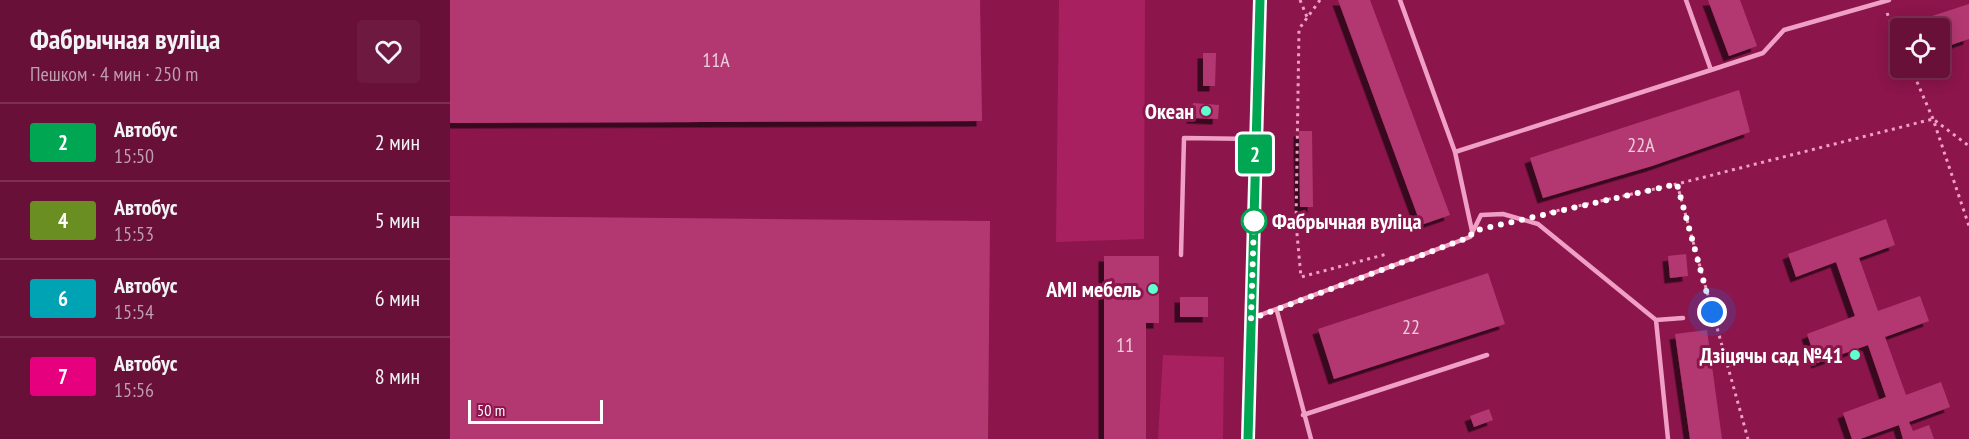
<!DOCTYPE html>
<html lang="ru">
<meta charset="utf-8">
<style>
:root{--surface:#691038;--page:#6e1940;--text:#f1f3f6;--muted:#bd9dae;--line:#7c3053}
body{margin:0;font-family:"PT Sans Narrow",sans-serif;background:var(--page);color:var(--text);height:100vh;display:flex;flex-direction:column;font-size:22px;white-space:nowrap}
*{box-sizing:border-box;margin:0}
p{font-size:20px;color:var(--muted)}
.icon{flex:none;width:33px;height:33px;fill:none;stroke:currentColor;stroke-width:2;stroke-linecap:round;stroke-linejoin:round}
.map{position:relative;flex:1;overflow:hidden}
.details{display:flex;flex-direction:column;background:var(--surface);width:450px}
.details>*{flex:none}
.badge{padding:0 12px;border-radius:4px;font-size:21px;line-height:39px}
.buttons{position:absolute;left:1440px;top:18px;display:grid;gap:12px}
.buttons a{display:grid;place-items:center;width:60px;height:60px;border-radius:6px;background:var(--surface);box-shadow:0 3px 15px #0003,0 0 0 2px var(--line);font-size:30px}
.scale{position:absolute;left:18px;bottom:15px;width:135px;box-sizing:border-box;padding-left:6px;border:3px solid #fff;border-top:0;font-size:16px;line-height:21px;white-space:nowrap;color:#fff;-webkit-text-stroke:4px #8c154b;paint-order:stroke}
.you{position:absolute;width:30px;height:30px;margin:-15px;border:4px solid #fff;border-radius:50%;background:#1a73e8;box-shadow:0 0 0 9px #1a73e833}
.map>.badge{position:absolute;translate:-50% -50%;box-shadow:0 0 0 3px #fff}
.round{display:grid;place-items:center;flex:none;width:63px;height:63px;border-radius:6px;background:var(--page)}
.head{display:flex;align-items:center;justify-content:space-between;height:102px;padding:0 30px}
h1{font-size:28px;font-weight:700;line-height:45px}
ul{padding:0;list-style:none}
li{display:flex;align-items:center;gap:18px;height:78px;padding:0 30px;border-top:2px solid var(--line)}
li div{flex:1}
li b{display:block;font-size:22px}
li em{font-style:normal}
li .badge{min-width:66px;font-weight:700;text-align:center}
main{display:flex;flex:1;min-height:0}
.map>svg:first-child{display:block}
.green{fill:#a82060}
.building{fill:#b33972;filter:url(#shadow)}
.lines{fill:none;stroke-linecap:round;stroke-linejoin:round}
.path{stroke:#f09fc5;stroke-width:3;stroke-dasharray:3 4.5;stroke-linecap:butt}
.lane{stroke:#f09fc5;stroke-width:4.5}
.secondary{stroke:#fbcde1;stroke-width:12}
.line-casing{stroke:#fff;stroke-width:14}
.line{stroke:#00a651;stroke-width:9}
.walk{stroke:#fff;stroke-width:6;stroke-dasharray:0 10.8}
.poi-dot{fill:#5dffcd;stroke:#8c154b;stroke-width:2}
.stop-dot{fill:#fff;stroke:#00a651;stroke-width:3}
.labels{text-anchor:middle;dominant-baseline:central;stroke-width:6;stroke-linejoin:round;paint-order:stroke}
.number-label{font-size:20px;fill:#eccedc}
.poi-label{font-size:22px;font-weight:bold;fill:#fff;stroke:#8c154b;text-anchor:end}
.stop-label{font-size:22px;font-weight:bold;fill:#fff;stroke:#8c154b;text-anchor:start}
</style>
<main>
<section class="details">
<div class="head"><div><h1>Фабрычная вуліца</h1><p>Пешком · 4 мин · 250 m</p></div><a class="round"><svg class="icon" aria-label="heart" viewBox="0 0 24 24"><path d="M12 20l-8-8c-3-5 5-10 8-4 3-6 11-1 8 4z"/></svg></a></div>
<ul>
<li><span class="badge" style="background:#00a651;color:#fff">2</span><div><b>Автобус</b><p>15:50</p></div><em>2 мин</em></li>
<li><span class="badge" style="background:#6b8e23;color:#fff">4</span><div><b>Автобус</b><p>15:53</p></div><em>5 мин</em></li>
<li><span class="badge" style="background:#00a3b4;color:#fff">6</span><div><b>Автобус</b><p>15:54</p></div><em>6 мин</em></li>
<li><span class="badge" style="background:#e6007e;color:#fff">7</span><div><b>Автобус</b><p>15:56</p></div><em>8 мин</em></li>
</ul>
</section>
<div class="map">
<svg width="1519" height="439" viewBox="0 0 1519 439">
<defs>
<filter id="shadow"><feDropShadow dx="-5.5" dy="5.5" stdDeviation="0" flood-color="#0009"/></filter>
</defs>
<rect width="100%" height="100%" fill="#8c154b"/>
<!-- green -->
<path class="green" d="M 609,0 L 695,0 L 694,239 L 606,242 Z
M 713,355 L 774,357 L 773,439 L 708,439 Z"/>
<!-- building -->
<path class="building" d="M 0,0 L 530,0 L 532,121 L 0,123 Z
M 888,0 L 920,0 L 1000,215 L 971,225 Z
M 1258,0 L 1290,0 L 1307,46 L 1279,56 Z
M 1519,4 L 1519,39 L 1492,48 L 1490,28 L 1486,28 L 1482,16 Z
M 753,53 L 766,53 L 765,86 L 753,86 Z
M 1289,90 L 1300,132 L 1202,166 L 1093,198 L 1080,158 Z
M 743,103 L 769,105 L 768,119 L 742,118 Z
M 849,131 L 862,131 L 863,207 L 850,207 Z
M 0,216 L 540,221 L 538,439 L 0,439 Z
M 1436,219 L 1445,245 L 1409,258 L 1428,311 L 1470,296 L 1479,321 L 1435,337 L 1456,395 L 1491,382 L 1500,407 L 1459,422 L 1463,431 L 1479,425 L 1484,439 L 1453,439 L 1449,425 L 1410,439 L 1402,439 L 1393,413 L 1436,397 L 1418,345 L 1367,363 L 1357,334 L 1405,316 L 1386,262 L 1346,277 L 1338,254 Z
M 1236,254 L 1238,276 L 1220,278 L 1218,256 Z
M 654,256 L 709,256 L 709,323 L 696,323 L 696,439 L 654,439 Z
M 1038,273 L 1055,324 L 884,379 L 868,329 Z
M 730,297 L 758,297 L 758,317 L 730,317 Z
M 1257,330 L 1272,439 L 1240,439 L 1225,334 Z
M 1039,409 L 1043,420 L 1024,427 L 1020,416 Z"/>
<g class="lines">
<!-- path -->
<path class="path" d="M 850,0 L 857,17
M 870,0 L 849,29 L 846,223 L 851,277 L 937,254
M 1437,13 L 1450,44
M 1461,68 L 1483,119 L 1519,226
M 1227,184 L 1298,439
M 1092,214 L 1227,184 L 1483,119 L 1519,146"/>
<!-- lane -->
<path class="lane" d="M 950,0 L 1005,152 L 1022,231
M 1261,70 L 1313,53 L 1334,30 L 1439,0
M 1005,152 L 1261,70 L 1236,0
M 731,255 L 734,138 L 806,139
M 827,311 L 861,439
M 802,318 L 1020,237 L 1031,215 L 1053,214 L 1088,224 L 1206,320 L 1233,318
M 1206,320 L 1218,439
M 853,415 L 1037,355"/>
<!-- secondary -->
<path class="secondary" d="M 798,439 L 810,0"/>
</g>
<g class="lines">
<!-- line casing -->
<g class="line-casing">
<path id="line" d="M 798,439 L 810,0"/>
</g>
<!-- line -->
<use href="#line" class="line"/>
<!-- walk -->
<path class="walk" d="M 804,221 L 801,319 L 1020,237 L 1023,231 L 1227,184 L 1262,312"/>
</g>
<!-- markers -->
<g class="poi-dot">
<circle cx="756" cy="111" r="6"/>
<circle cx="703" cy="289" r="6"/>
<circle cx="1405" cy="355" r="6"/>
</g>
<circle class="stop-dot" cx="804" cy="221" r="12"/>
<g class="labels">
<!-- number labels -->
<g class="number-label">
<text x="266" y="60">11А</text>
<text x="1191" y="145">22А</text>
<text x="961" y="327">22</text>
<text x="675" y="345">11</text>
</g>
<!-- poi labels -->
<g class="poi-label">
<text x="744" y="111">Океан</text>
<text x="691" y="289">AMI мебель</text>
<text x="1393" y="355">Дзіцячы сад №41</text>
</g>
<!-- stop labels -->
<g class="stop-label">
<text x="822" y="221">Фабрычная вуліца</text>
</g>
</g>
</svg>
<div class="buttons">
<a><svg class="icon" aria-label="locate" viewBox="0 0 24 24"><circle cx="12" cy="12" r="6"/><path d="M12 2v4M12 18v4M2 12h4M18 12h4"/></svg></a>
</div>
<div class="scale">50 m</div>
<div class="you" style="left:1262px;top:312px"></div>
<b class="badge" style="left:805px;top:154px;background:#00a651;color:#fff">2</b>
</div>
</main>
